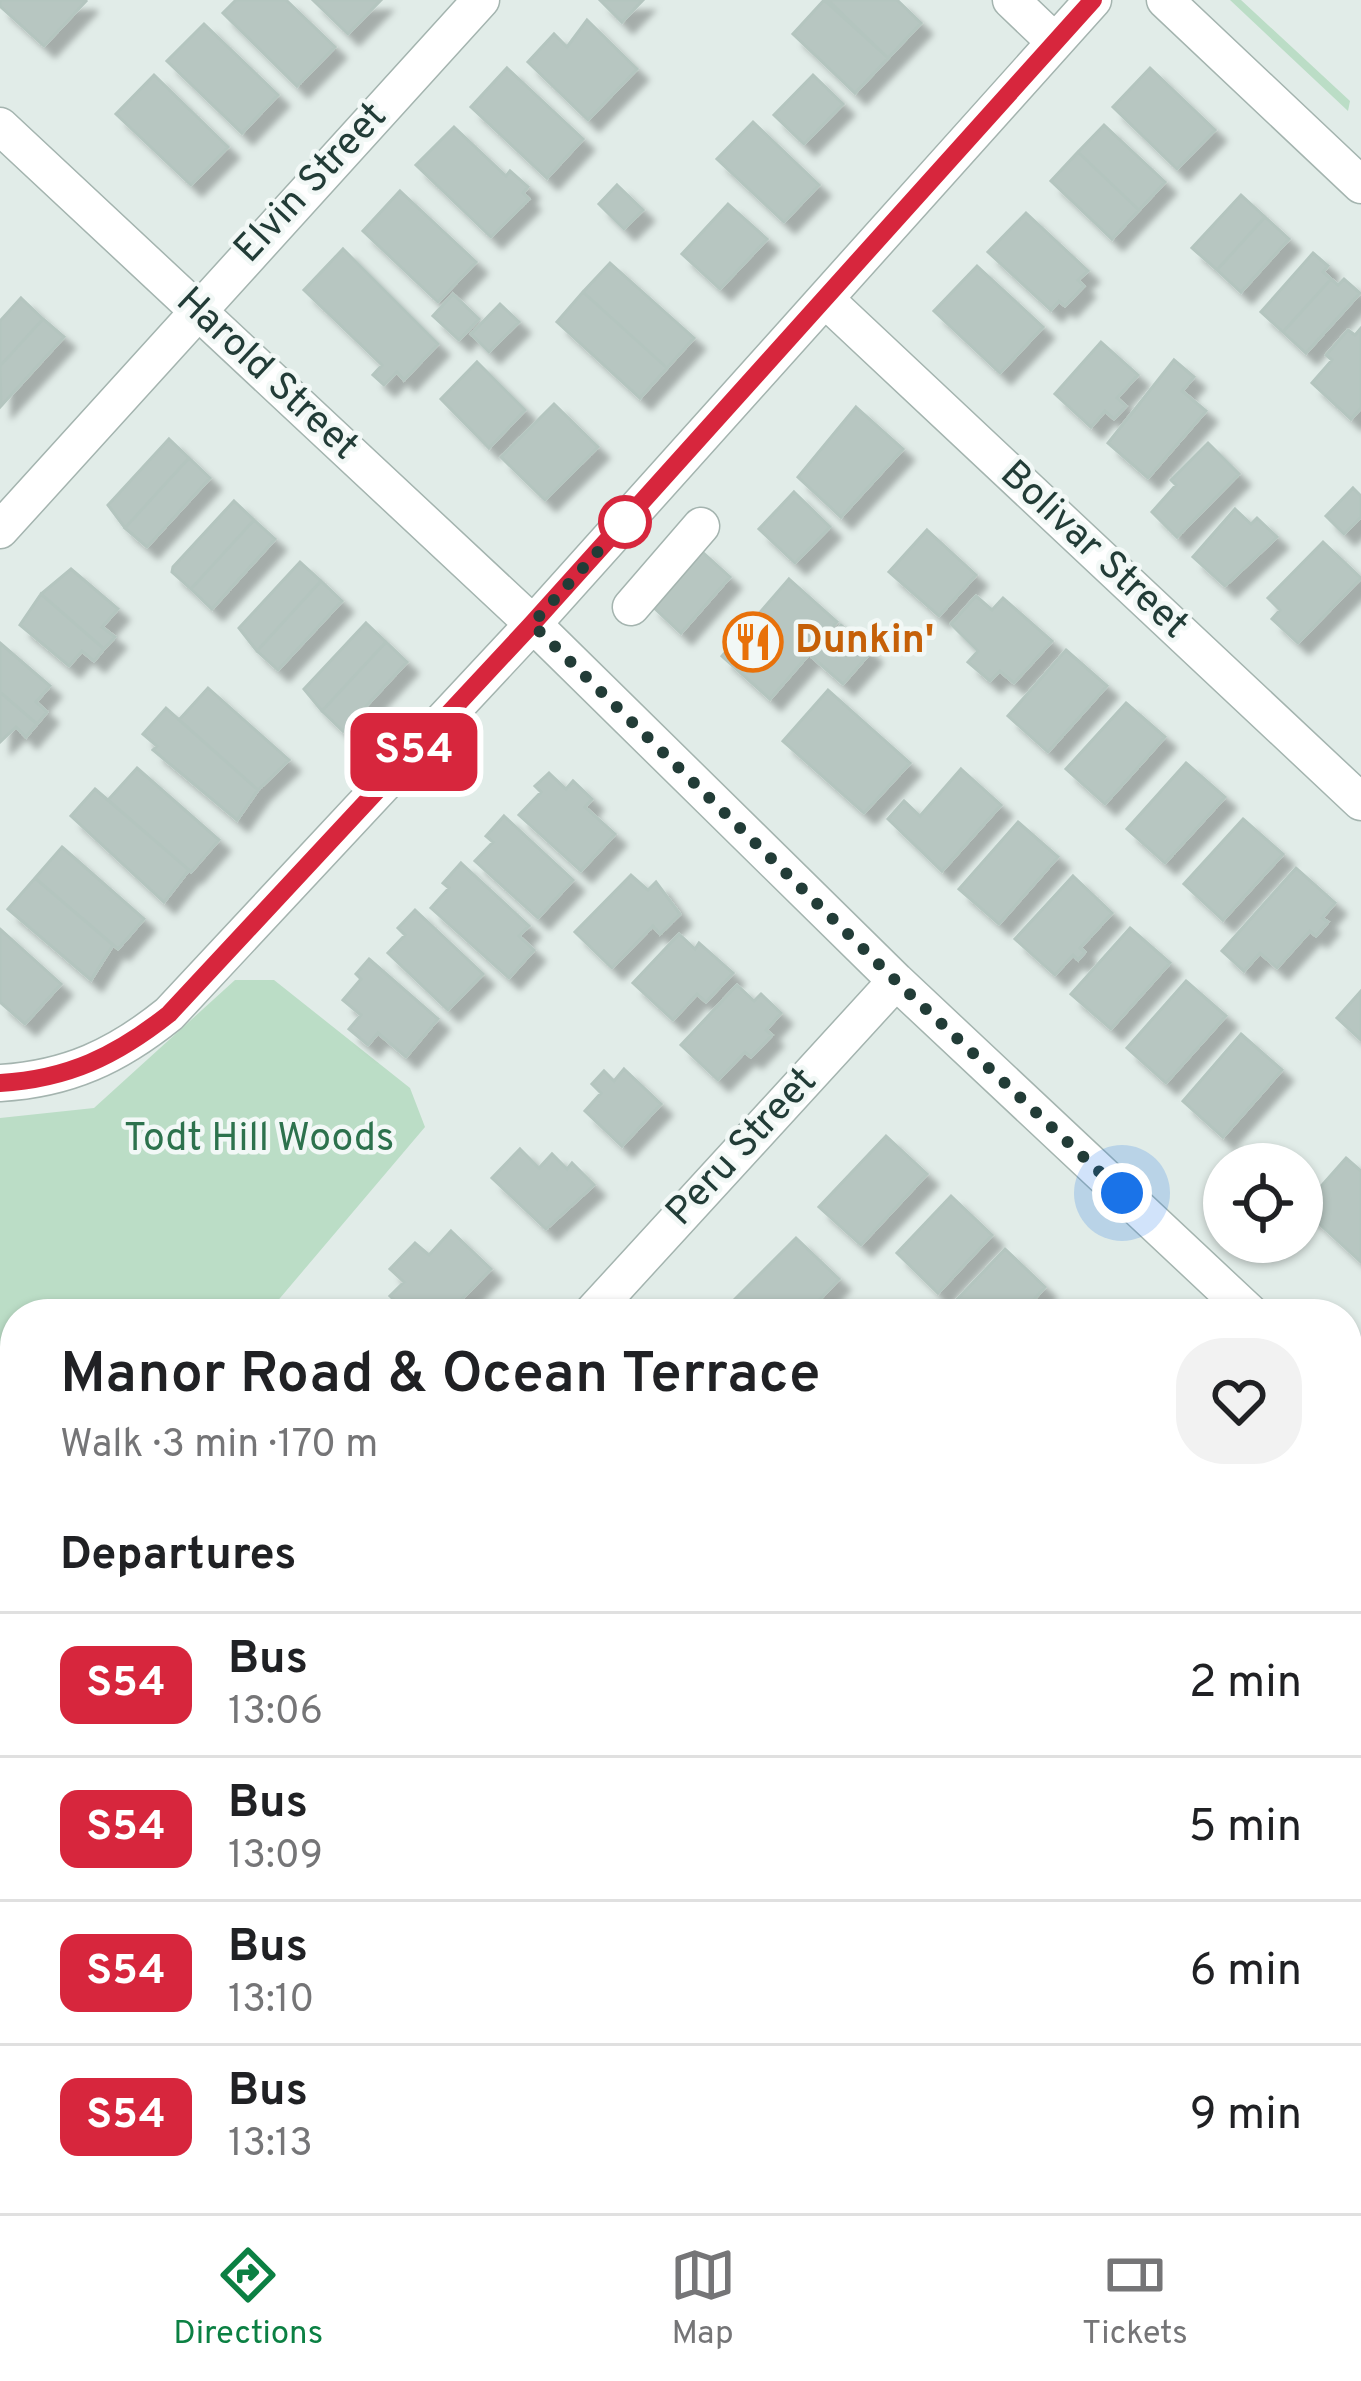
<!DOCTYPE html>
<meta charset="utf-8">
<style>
:root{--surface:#fff;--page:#f2f2f2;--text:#202124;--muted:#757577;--line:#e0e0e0;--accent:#0b8043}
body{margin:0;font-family:Overpass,sans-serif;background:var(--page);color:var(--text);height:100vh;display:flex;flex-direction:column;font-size:45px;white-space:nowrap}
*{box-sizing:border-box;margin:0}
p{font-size:39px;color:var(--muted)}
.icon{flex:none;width:66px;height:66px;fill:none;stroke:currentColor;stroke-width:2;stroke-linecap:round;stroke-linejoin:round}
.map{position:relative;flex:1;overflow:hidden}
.panel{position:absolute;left:0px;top:1299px;width:1362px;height:915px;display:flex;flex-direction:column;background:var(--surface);border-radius:48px 48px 0 0;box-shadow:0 3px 9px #0004}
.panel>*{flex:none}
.badge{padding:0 24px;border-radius:18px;font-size:42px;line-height:78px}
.buttons{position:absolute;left:1203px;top:1143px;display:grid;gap:24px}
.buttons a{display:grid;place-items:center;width:120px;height:120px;border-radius:50%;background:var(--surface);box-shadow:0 3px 9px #0004;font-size:60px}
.you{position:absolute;width:60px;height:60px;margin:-30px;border:9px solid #fff;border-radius:50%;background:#1a73e8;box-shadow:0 0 0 18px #1a73e833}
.map>.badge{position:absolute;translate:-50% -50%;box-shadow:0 0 0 6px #fff}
h2{padding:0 60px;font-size:45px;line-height:108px}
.round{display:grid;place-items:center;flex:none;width:126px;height:126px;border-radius:48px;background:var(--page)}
.summary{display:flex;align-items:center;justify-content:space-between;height:204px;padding:0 60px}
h1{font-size:57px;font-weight:600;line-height:90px}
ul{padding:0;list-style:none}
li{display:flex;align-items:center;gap:36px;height:144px;padding:0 60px;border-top:3px solid var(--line)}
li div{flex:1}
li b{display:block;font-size:45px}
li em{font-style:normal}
li .badge{min-width:132px;font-weight:700;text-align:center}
.menu{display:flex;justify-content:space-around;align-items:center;height:168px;border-top:3px solid var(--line);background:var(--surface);font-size:33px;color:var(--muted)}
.menu a{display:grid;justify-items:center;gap:6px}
.menu .on{color:var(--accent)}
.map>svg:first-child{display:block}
.green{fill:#bbddc6}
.building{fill:#b7c6c1;stroke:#b4c5bf;stroke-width:3;filter:url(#shadow)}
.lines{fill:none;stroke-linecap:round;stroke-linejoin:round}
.minor-casing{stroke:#a4b4af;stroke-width:39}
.minor{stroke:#fff;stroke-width:36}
.line-casing{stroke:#fff;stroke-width:27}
.line{stroke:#d7263d;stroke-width:18}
.walk{stroke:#223c37;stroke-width:12;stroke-dasharray:0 21.6}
.stop-dot{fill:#fff;stroke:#d7263d;stroke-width:6}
.labels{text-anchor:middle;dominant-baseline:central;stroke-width:9;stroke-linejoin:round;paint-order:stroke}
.street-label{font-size:39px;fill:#223c37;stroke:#f2f8f6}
.food-label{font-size:39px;font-weight:bold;fill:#c56008;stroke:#f2f8f6;text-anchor:start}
.park-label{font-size:39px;fill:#2d724d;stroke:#f2f8f6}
</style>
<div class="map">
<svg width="1361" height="2213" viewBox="0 0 1361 2213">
<defs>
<filter id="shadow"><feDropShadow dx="11" dy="11" stdDeviation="3" flood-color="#0004"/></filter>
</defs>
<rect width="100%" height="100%" fill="#e1ece8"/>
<!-- green -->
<path class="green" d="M 1230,0 L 1241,0 L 1350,101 L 1348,111 Z
M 235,980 L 274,980 L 410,1088 L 425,1127 L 275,1304 L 275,1314 L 15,1314 L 15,1885 L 0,1900 L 0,1118 L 94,1108 Z"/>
<!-- building -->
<path class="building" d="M 0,0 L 85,0 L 86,1 L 44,46 L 0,6 Z
M 236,0 L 286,0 L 335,47 L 297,86 L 223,13 Z
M 313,0 L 381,0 L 348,34 Z
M 600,0 L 643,0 L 622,22 Z
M 824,0 L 888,58 L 855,93 L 793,34 Z
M 828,0 L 897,0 L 921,23 L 888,58 Z
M 587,20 L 637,69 L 588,120 L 528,62 L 554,34 L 567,47 Z
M 204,24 L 278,95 L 242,133 L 167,61 Z
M 507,68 L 583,139 L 547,178 L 471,107 Z
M 1150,68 L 1215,130 L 1177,169 L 1113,107 Z
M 154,75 L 228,147 L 191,185 L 116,114 Z
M 813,75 L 843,104 L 804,144 L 774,115 Z
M 753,122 L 819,185 L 784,222 L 717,159 Z
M 1104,125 L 1165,182 L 1139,210 L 1078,152 Z
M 454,127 L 506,176 L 510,171 L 528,187 L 523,193 L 529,199 L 491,237 L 416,165 Z
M 1078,152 L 1139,210 L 1112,239 L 1051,181 Z
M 617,185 L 643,210 L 624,229 L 599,204 Z
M 400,191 L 476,262 L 438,302 L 363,231 Z
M 1241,195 L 1265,217 L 1217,270 L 1192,248 Z
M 728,204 L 767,239 L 720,289 L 682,254 Z
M 1026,213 L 1088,271 L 1078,280 L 1084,286 L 1065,306 L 1059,301 L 1051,310 L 988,252 Z
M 1265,217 L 1289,239 L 1241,292 L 1217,270 Z
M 343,249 L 438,344 L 404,380 L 397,372 L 384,385 L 373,375 L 382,365 L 304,290 Z
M 1313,253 L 1328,266 L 1323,272 L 1331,279 L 1283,332 L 1261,312 Z
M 610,263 L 694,338 L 667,368 L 583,292 Z
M 977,266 L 1043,327 L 1000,373 L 934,311 Z
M 1331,279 L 1338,285 L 1344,279 L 1360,293 L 1306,353 L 1283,332 Z
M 583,292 L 667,368 L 640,398 L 557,322 Z
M 453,294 L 479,319 L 459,340 L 433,316 Z
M 21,298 L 43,319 L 0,366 L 0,321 Z
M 500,304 L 519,322 L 489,352 L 471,334 Z
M 43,319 L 64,337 L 1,406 L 0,366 Z
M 1361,328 L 1361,408 L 1351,419 L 1312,383 L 1332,360 L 1326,355 L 1348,330 L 1355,335 Z
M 1101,342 L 1138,375 L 1117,398 L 1126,406 L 1114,419 L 1105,411 L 1091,427 L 1055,394 Z
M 1174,360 L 1194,377 L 1182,391 L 1206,411 L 1148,478 L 1108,443 Z
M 477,362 L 525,410 L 489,448 L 441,399 Z
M 554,404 L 598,447 L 545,500 L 501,457 Z
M 856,407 L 903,449 L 841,517 L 798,477 Z
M 169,439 L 189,458 L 125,528 L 108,505 Z
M 1208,443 L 1239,474 L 1177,537 L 1152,512 L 1176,485 L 1171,480 Z
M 189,458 L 210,478 L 147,547 L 125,528 Z
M 1353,488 L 1361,496 L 1361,517 L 1344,534 L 1326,516 Z
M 794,492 L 830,527 L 795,563 L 759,529 Z
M 234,501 L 254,520 L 191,589 L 172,572 L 173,567 Z
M 1235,509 L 1251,524 L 1257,518 L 1277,537 L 1225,586 L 1193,557 Z
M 254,520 L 275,539 L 212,609 L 191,589 Z
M 927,530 L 976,575 L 939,616 L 889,572 Z
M 1323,542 L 1361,578 L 1298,643 L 1272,619 L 1280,610 L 1268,598 Z
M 699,549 L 730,577 L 681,633 L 650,604 Z
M 300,562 L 321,581 L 257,651 L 239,628 Z
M 71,569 L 118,609 L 102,627 L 115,637 L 104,649 L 41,594 Z
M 789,579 L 837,622 L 770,699 L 722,656 Z
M 321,581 L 342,601 L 278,670 L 257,651 Z
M 41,594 L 104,649 L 94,661 L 82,651 L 69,666 L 20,625 Z
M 976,596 L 992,610 L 1003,598 L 1052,641 L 1014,683 L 1000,671 L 990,681 L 968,662 L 978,651 L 951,624 Z
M 366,623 L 386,642 L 322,711 L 304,689 Z
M 841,625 L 871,652 L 843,684 L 812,657 Z
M 386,642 L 407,662 L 343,731 L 322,711 Z
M 0,643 L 50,686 L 36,702 L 47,712 L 37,724 L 0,692 Z
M 1066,650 L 1107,686 L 1048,752 L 1008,716 Z
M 208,688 L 289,760 L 258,790 L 179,720 Z
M 828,690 L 910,763 L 864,813 L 783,741 Z
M 0,692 L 37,724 L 26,737 L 16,727 L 0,742 Z
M 1126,703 L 1165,737 L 1105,804 L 1066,769 Z
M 166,708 L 258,790 L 237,820 L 153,750 L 157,746 L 143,734 Z
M 1186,763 L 1225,797 L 1165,863 L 1127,829 Z
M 137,768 L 219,840 L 191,872 L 108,800 Z
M 961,769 L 1001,805 L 942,871 L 888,819 L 904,801 L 920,816 Z
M 549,773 L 566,789 L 573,781 L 592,799 L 585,807 L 615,834 L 581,871 L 519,815 L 541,792 L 535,786 Z
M 95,789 L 189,870 L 164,902 L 71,816 Z
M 504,816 L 573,880 L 538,918 L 475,861 L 493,842 L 486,836 Z
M 1243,819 L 1283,854 L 1223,920 L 1184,884 Z
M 1018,822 L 1058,857 L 999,924 L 959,889 Z
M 62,847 L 144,919 L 118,949 L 35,878 Z
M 461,863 L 529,926 L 519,936 L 534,950 L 509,978 L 431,908 L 449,888 L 443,883 Z
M 1296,868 L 1335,903 L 1322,918 L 1328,922 L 1316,936 L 1310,931 L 1277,968 L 1260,953 L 1244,971 L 1222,951 Z
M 631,875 L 648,890 L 656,882 L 680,914 L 660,934 L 653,926 L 612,968 L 575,932 Z
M 1073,876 L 1112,913 L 1080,948 L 1085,952 L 1078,960 L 1073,955 L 1055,975 L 1015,939 Z
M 35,878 L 113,945 L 91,980 L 8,909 Z
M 415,910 L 483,974 L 448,1010 L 388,953 L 405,935 L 398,928 Z
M 1130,928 L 1170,963 L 1111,1029 L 1071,994 Z
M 0,929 L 61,984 L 25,1024 L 0,1002 Z
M 679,934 L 695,949 L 699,943 L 733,973 L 706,1002 L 697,994 L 673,1020 L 633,983 Z
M 369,959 L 438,1019 L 406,1057 L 378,1033 L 368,1045 L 349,1029 L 361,1015 L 343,1000 L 361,979 L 356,974 Z
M 1186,981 L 1226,1016 L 1166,1083 L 1127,1048 Z
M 737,985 L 754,1001 L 761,994 L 781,1013 L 766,1030 L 772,1035 L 751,1057 L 745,1052 L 718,1080 L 681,1045 Z
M 1361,991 L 1361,1040 L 1337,1018 Z
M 1241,1034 L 1282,1070 L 1223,1137 L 1183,1101 Z
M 624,1069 L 661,1104 L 622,1146 L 585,1111 L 601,1093 L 592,1084 L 604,1071 L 614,1081 Z
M 886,1136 L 927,1174 L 861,1245 L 819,1207 Z
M 520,1149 L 539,1168 L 552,1154 L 567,1169 L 572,1163 L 594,1185 L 546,1229 L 492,1178 Z
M 1346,1158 L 1361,1171 L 1361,1262 L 1302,1208 Z
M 951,1196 L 992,1235 L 938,1293 L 897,1253 Z
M 451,1231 L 491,1269 L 461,1300 L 470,1307 L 463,1314 L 409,1314 L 390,1296 L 404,1282 L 390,1269 L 415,1243 L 429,1255 Z
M 796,1238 L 839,1279 L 806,1314 L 722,1312 Z
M 1005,1249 L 1045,1287 L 1031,1303 L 1039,1311 L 956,1314 L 949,1308 Z
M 1347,1517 L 1361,1529 L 1361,1573 L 1347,1588 Z
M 1361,1835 L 1361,1931 L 1360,1933 L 1347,1921 L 1347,1850 Z
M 0,2163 L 8,2170 L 2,2177 L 15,2189 L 15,2199 L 30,2199 L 43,2213 L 0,2213 Z
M 1347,2170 L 1361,2180 L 1361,2213 L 1295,2213 L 1281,2200 L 1271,2206 L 1255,2199 L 1347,2199 Z
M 292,2199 L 404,2199 L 404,2202 L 393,2213 L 299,2213 L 288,2203 Z
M 701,2199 L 734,2199 L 749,2213 L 687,2213 Z
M 1018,2199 L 1035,2199 L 1044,2208 L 1047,2199 L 1134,2199 L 1121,2213 L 1004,2213 Z"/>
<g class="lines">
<!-- minor casing -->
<g class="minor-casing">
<path id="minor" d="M 1011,0 L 1055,42
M 1165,0 L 1361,185
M 0,126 L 533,624 L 896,981 L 1251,1314
M 826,300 L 1361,802
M 0,530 L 481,0
M 631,607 L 701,526
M 0,1083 C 68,1079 117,1056 169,1014 L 533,624 L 1093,0
M 591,1314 L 896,981
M 1347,1404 L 1361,1417
M 1347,1725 L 1361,1711
M 0,1949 L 15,1933
M 1347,2036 L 1361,2049
M 0,2044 L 15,2059
M 161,2199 L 175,2213
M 845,2199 L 859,2213"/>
</g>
<!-- minor -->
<use href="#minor" class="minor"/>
</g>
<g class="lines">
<!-- line casing -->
<g class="line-casing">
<path id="line" d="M 0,1083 C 68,1079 116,1056 169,1014 L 532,624 L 1093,0"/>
</g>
<!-- line -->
<use href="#line" class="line"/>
<!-- walk -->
<path class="walk" d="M 625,522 L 633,513 L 532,624 L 896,981 L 1122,1193"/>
</g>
<!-- icons -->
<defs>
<g id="restaurant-ring" transform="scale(3)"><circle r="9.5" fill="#f2f8f6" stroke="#e8710a" stroke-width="1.5"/><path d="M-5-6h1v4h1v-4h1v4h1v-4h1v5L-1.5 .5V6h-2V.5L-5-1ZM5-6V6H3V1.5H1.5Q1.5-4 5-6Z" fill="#e8710a"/></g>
</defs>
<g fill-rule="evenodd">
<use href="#restaurant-ring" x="753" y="642"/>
</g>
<!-- markers -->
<circle class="stop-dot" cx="625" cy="522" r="24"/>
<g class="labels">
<!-- street labels -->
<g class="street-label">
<text transform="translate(312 184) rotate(-47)">Elvin Street</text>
<text transform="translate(266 375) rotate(43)">Harold Street</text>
<text transform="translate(1093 551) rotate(43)">Bolivar Street</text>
<text transform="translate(743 1148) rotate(-47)">Peru Street</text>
</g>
<!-- food labels -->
<g class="food-label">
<text x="795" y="642">Dunkin'</text>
</g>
<!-- park labels -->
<g class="park-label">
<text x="259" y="1140">Todt Hill Woods</text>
</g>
</g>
</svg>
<div class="buttons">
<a><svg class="icon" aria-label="locate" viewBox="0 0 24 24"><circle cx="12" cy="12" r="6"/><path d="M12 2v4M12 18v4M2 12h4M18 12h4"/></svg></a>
</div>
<div class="you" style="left:1122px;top:1193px"></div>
<b class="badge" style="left:414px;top:752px;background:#d7263d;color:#fff">S54</b>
<section class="panel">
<div class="summary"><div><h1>Manor Road &amp; Ocean Terrace</h1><p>Walk · 3 min · 170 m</p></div><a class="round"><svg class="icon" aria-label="heart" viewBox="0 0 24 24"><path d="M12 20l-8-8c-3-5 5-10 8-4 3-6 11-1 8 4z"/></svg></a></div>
<h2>Departures</h2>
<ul>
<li><span class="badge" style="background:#d7263d;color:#fff">S54</span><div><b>Bus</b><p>13:06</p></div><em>2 min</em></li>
<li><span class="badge" style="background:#d7263d;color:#fff">S54</span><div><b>Bus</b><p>13:09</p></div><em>5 min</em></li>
<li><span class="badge" style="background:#d7263d;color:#fff">S54</span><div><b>Bus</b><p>13:10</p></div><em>6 min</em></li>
<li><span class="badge" style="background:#d7263d;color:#fff">S54</span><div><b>Bus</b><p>13:13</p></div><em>9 min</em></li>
</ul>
</section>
</div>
<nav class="menu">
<a class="on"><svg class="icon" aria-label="directions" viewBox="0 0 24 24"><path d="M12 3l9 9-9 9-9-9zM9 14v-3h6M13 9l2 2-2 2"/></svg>Directions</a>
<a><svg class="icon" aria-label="map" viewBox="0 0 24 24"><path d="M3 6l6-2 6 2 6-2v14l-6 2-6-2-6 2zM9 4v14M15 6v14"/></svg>Map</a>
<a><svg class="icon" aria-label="tickets" viewBox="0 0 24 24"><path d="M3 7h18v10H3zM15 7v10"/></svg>Tickets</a>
</nav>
